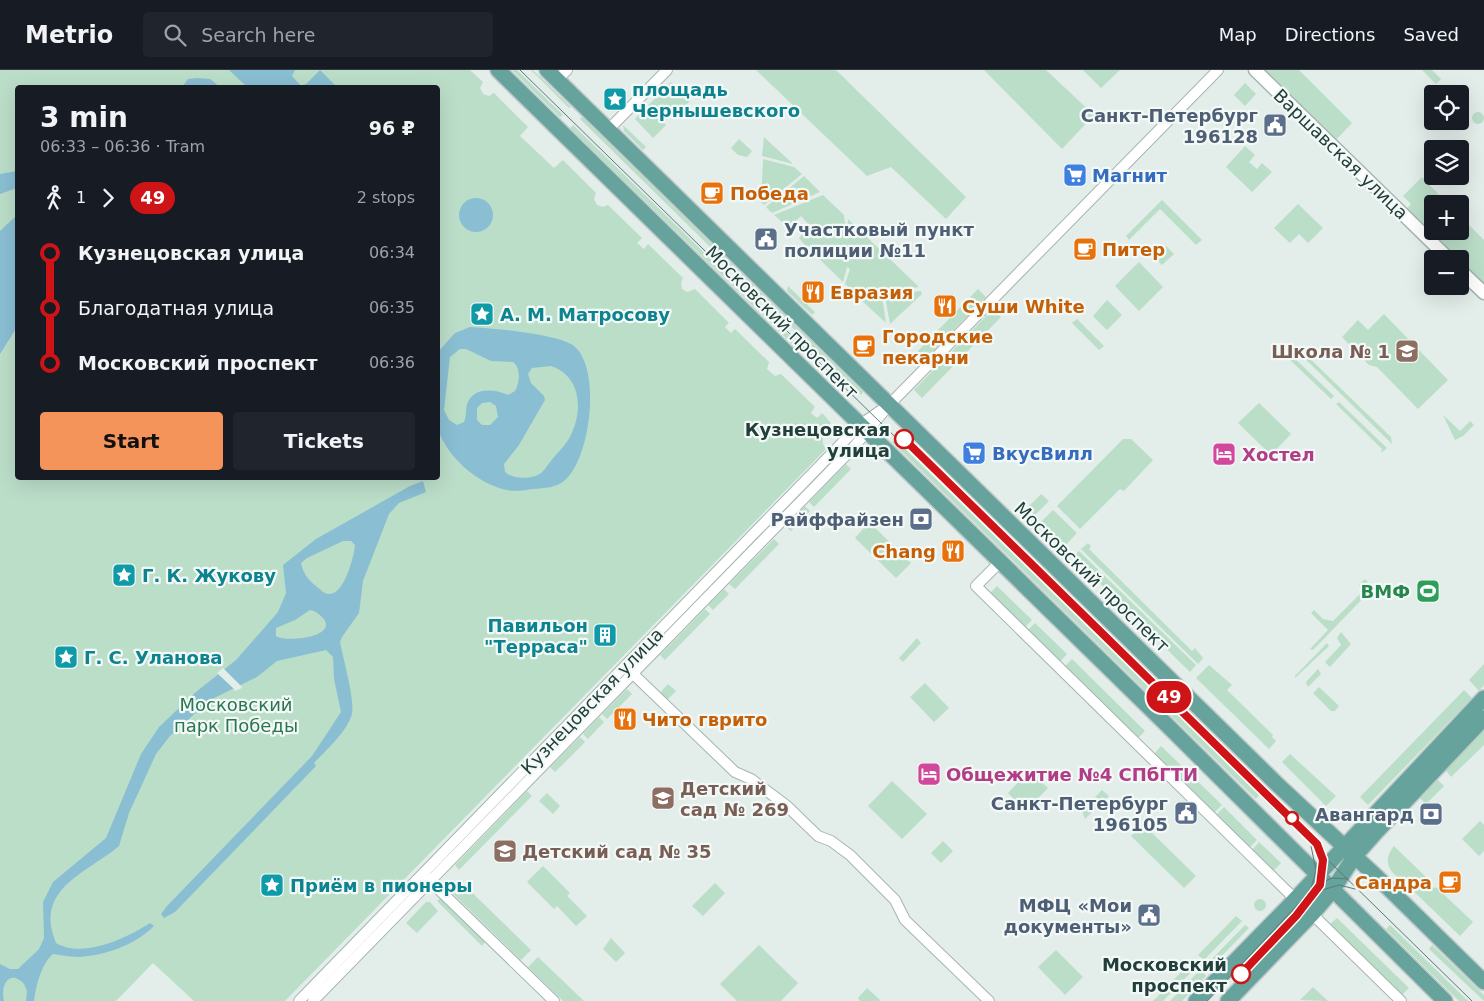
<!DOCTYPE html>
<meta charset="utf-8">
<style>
:root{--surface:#171b24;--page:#20242c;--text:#f1f3f6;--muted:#9ea1a6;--line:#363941;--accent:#f4945a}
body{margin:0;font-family:"DejaVu Sans",sans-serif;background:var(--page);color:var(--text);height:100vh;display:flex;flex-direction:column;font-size:19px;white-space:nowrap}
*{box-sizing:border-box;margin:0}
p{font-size:16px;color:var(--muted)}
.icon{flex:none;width:28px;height:28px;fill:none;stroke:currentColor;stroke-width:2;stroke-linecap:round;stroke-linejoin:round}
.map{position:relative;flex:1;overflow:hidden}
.drawer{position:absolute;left:15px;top:15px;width:425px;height:395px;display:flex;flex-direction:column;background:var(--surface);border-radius:5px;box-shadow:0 5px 20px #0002}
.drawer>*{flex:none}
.badge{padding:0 10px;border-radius:16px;font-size:18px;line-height:32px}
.buttons{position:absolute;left:1424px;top:15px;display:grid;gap:10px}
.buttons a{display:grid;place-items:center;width:45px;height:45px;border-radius:5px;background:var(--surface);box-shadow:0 5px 20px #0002;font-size:25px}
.map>.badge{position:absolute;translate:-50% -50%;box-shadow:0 0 0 2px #fff}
.legs{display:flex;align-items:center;gap:8px;height:55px;padding:0 25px;font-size:16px}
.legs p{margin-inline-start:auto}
.summary{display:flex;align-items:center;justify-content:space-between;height:85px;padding:0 25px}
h1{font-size:28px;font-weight:600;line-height:38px}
.button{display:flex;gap:10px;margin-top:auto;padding:10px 25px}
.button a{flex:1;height:58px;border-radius:5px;background:var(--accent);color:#111;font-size:20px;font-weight:600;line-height:58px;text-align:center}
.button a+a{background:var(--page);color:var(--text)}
ul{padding:0 25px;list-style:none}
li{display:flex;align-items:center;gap:18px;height:55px;font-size:19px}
li i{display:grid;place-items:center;width:8px;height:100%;margin:0 6px;background:currentColor}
li i::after{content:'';width:12px;height:12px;margin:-6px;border:4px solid;border-radius:50%;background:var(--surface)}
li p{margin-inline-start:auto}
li:first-child i{background:linear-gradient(#0000 50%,currentColor 0)}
li:last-child i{background:linear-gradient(currentColor 50%,#0000 0)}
header{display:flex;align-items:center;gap:30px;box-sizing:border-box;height:70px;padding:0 25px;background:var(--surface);border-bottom:1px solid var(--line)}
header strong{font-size:24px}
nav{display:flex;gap:28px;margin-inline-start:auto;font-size:18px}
.search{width:350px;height:45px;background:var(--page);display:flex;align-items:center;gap:12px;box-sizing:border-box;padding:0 18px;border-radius:5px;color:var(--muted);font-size:19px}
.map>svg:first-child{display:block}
.green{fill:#bbdec9;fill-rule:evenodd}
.water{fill:#8abed3;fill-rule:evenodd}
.pier{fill:#e3edea}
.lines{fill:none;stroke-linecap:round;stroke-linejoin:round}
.minor-casing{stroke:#a5b5b2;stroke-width:12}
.tertiary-casing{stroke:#a5b5b2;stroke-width:15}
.primary-casing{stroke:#c1c9c8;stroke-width:18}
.minor{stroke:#fff;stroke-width:10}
.tertiary{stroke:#fff;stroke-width:12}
.primary{stroke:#66a39c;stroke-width:15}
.tram{stroke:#5d7a76;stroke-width:1}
.line-1-casing{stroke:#fff;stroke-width:11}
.line-1{stroke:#ce1417;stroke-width:8}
.stop-1-dot{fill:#fff;stroke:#ce1417;stroke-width:2.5}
.labels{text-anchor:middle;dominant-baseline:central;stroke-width:4.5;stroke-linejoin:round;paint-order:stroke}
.culture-label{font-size:18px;font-weight:bold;fill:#0d838f;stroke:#f3f9f7;text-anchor:start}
.service-label{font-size:18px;font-weight:bold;fill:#4e5e75;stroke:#f3f9f7;text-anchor:end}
.street-label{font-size:18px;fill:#223f3b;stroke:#f3f9f7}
.shop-label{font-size:18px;font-weight:bold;fill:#366cbe;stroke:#f3f9f7;text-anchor:start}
.food-label{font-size:18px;font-weight:bold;fill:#c56008;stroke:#f3f9f7;text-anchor:start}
.education-label{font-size:18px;font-weight:bold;fill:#785e54;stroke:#f3f9f7;text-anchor:start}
.stop-label{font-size:18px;font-weight:bold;fill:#223f3b;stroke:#f3f9f7;text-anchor:end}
.hotel-label{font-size:18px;font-weight:bold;fill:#b23c85;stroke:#f3f9f7;text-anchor:start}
.leisure-label{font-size:18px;font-weight:bold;fill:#27864d;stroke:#f3f9f7;text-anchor:end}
.park-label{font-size:18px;fill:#2b7652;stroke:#f3f9f7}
</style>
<header>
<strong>Metrio</strong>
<div class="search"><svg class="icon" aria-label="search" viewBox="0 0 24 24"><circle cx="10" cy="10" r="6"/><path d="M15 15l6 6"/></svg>Search here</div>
<nav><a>Map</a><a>Directions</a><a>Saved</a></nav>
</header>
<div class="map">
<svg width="1484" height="931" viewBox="0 0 1484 931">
<rect width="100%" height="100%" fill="#e3edea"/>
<!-- green -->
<path class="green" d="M 0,0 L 470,0 L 483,12 L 480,18 L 483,24 L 489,26 L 494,23 L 528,57 L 520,66 L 554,98 L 563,90 L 596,123 L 594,129 L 597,135 L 603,137 L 608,135 L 642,168 L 637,173 L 644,179 L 648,174 L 683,208 L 681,213 L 682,219 L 687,222 L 695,219 L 729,253 L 725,257 L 731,263 L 735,259 L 769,292 L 767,299 L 775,306 L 781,304 L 815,337 L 811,343 L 817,348 L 822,343 L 831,353 L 822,363 L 823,374 L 826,379 L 285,931 L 194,931 L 153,893 L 116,931 L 0,931 ZM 18,18 L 438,18 L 438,408 L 18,408 Z
M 512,0 L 517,0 L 563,45 L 560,47 Z
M 531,0 L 533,0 L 571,37 L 569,38 Z
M 756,0 L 836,0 L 966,127 L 946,149 L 891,97 L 867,106 Z
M 984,0 L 1046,0 L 1094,45 L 1062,79 Z
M 1083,0 L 1120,0 L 1101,18 Z
M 1261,0 L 1299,0 L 1352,53 L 1334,72 Z
M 1422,0 L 1432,0 L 1441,9 L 1436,14 Z
M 671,12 L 690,31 L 676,44 L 674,42 L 664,52 L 666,55 L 653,68 L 635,49 Z
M 1245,13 L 1256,24 L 1245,36 L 1234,25 Z
M1472 48a6 6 0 1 1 12 0a6 6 0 1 1-12 0Z
M 582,47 L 863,322 L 861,325 L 580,49 Z
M 573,55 L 797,273 L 794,276 L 570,58 Z
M 623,55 L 646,77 L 643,80 L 624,61 Z
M 764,67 L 793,94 L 762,86 Z
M 739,69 L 752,81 L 747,87 L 738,85 L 731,78 Z
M 1245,76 L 1255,85 L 1249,92 L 1257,99 L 1262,93 L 1272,102 L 1252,122 L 1226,97 Z
M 763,89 L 794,97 L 802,104 L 764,135 L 761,132 Z
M 804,106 L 820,122 L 772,143 L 766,137 Z
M 1422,107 L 1448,134 L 1432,134 L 1432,161 L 1460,161 L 1460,146 L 1484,170 L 1484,218 L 1460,195 L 1460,189 L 1454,189 L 1405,141 L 1411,134 L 1403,126 Z
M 823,125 L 844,145 L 847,171 L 848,149 L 919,217 L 857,225 L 845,214 L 850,199 L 847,197 L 843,212 L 808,178 L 834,184 L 805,175 L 799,168 L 810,156 L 801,146 L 789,158 L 774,145 Z
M 1162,130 L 1202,170 L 1196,175 L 1160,139 L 1129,170 L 1126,166 Z
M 1298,134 L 1323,158 L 1308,173 L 1299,164 L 1290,173 L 1274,158 Z
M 1166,176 L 1174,184 L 1162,195 L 1155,188 Z
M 1139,192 L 1163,217 L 1139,241 L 1115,216 Z
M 788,216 L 815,242 L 812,245 L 787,221 Z
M 978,219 L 986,227 L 923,291 L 915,284 Z
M 921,221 L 922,224 L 890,254 L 885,226 Z
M 882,226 L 886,253 L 861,230 Z
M 1107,230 L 1122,245 L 1107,260 L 1093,246 Z
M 993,239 L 1001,247 L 922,328 L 914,320 Z
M 1384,244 L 1448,310 L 1418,339 L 1377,297 L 1369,295 L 1342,267 L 1358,250 L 1368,260 Z
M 1077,249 L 1104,276 L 1099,280 L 1072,253 Z
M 1292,276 L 1302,281 L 1391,367 L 1392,374 Z
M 1287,281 L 1334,326 L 1331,329 L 1288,288 Z
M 1339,332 L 1387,378 L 1381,383 L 1382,379 L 1336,334 Z
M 1259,333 L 1291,364 L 1271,385 L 1238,353 Z
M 1443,345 L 1460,361 L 1470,351 L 1474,355 L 1463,366 L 1455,370 Z
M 895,369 L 1259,725 L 1256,729 L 892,372 Z
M 1123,369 L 1131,369 L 1153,390 L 1124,421 L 1120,419 L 1080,459 L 1057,436 Z
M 935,393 L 1309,758 L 1307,760 L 933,396 Z
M 846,394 L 851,399 L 814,437 L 809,432 Z
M 1041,424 L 1049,431 L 1035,445 L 1027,438 Z
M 805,436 L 810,441 L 791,461 L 785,456 Z
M 1053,440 L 1077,463 L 1063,478 L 1039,454 Z
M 869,452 L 911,493 L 896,508 L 855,468 Z
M 774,469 L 779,474 L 735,519 L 729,514 Z
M 1088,473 L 1091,476 L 1089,479 L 1192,581 L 1195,578 L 1203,588 L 1198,594 L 1081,479 Z
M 1079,481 L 1196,595 L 1190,602 L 1073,487 Z
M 1365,509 L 1371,516 L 1370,521 L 1313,580 L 1310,579 L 1328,560 L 1311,543 L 1314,540 L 1323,549 L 1333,551 L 1364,520 L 1359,515 Z
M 997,516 L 1032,550 L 1025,557 L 990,523 Z
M 724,519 L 729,524 L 713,540 L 708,535 Z
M 705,539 L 710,544 L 665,590 L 660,585 Z
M 1035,553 L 1067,584 L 1060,592 L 1028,560 Z
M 1341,562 L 1351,574 L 1330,597 L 1325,592 L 1341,575 L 1337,568 Z
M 917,568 L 921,573 L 903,592 L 899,588 Z
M 1327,573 L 1329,576 L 1295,608 L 1295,606 Z
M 1072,589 L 1145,661 L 1138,668 L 1065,596 Z
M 1484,594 L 1484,615 L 1479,621 L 1469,610 Z
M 1209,595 L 1232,615 L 1227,620 L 1273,665 L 1272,667 L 1276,671 L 1269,679 L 1196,608 Z
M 1318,599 L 1321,604 L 1308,617 L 1306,612 Z
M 925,613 L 949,638 L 934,652 L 910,627 Z
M 668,614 L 676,621 L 665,632 L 658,625 Z
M 1319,617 L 1339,636 L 1335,641 L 1331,641 L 1313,623 Z
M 627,619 L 632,624 L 607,649 L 602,644 Z
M 1464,620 L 1472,628 L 1368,735 L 1360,727 Z
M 599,647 L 604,652 L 588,669 L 583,664 Z
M 1484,659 L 1484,675 L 1451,707 L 1445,699 Z
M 580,667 L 585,672 L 555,702 L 550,697 Z
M 1161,676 L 1222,735 L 1214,743 L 1154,684 Z
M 1290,684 L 1336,726 L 1326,736 L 1282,692 Z
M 1029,701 L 1048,718 L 1026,741 L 1008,723 Z
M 1436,708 L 1444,716 L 1426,734 L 1418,726 Z
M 892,711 L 927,744 L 902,769 L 868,736 Z
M 1102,720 L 1109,726 L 1085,749 L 1082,741 Z
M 527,721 L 532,726 L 459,800 L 455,795 Z
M 547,723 L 560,736 L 553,744 L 539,731 Z
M 1224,737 L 1257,770 L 1249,778 L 1216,745 Z
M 1480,751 L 1484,755 L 1484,781 L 1479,786 L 1462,769 Z
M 1143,754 L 1196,806 L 1184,818 L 1131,766 Z
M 943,771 L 953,781 L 941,793 L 931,783 Z
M 1259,772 L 1281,793 L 1273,801 L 1252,780 Z
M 1394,776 L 1432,813 C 1423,812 1408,812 1400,808 C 1386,801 1384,787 1394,776 Z
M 543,796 L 570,823 L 567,826 L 587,846 L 576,856 L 557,836 L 554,839 L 527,812 Z
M 458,809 L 531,880 L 521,890 L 448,819 Z
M 715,813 L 725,823 L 703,846 L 692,836 Z
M 1405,813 L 1437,818 L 1473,852 L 1460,866 Z
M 440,828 L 485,872 L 482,876 L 437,831 Z
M1254 835a6 6 0 1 1 12 0a6 6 0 1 1-12 0Z
M 426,832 L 430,832 L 438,841 L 417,863 L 406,853 Z
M 1236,846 L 1242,851 L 1204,890 L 1198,885 Z
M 1337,848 L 1409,918 L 1402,925 L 1330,854 Z
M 1245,855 L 1249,858 L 1211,897 L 1207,894 Z
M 1390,855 L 1468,931 L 1459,931 L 1386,859 Z
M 611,868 L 625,883 L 616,892 L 603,879 Z
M 759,875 L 798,913 L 781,931 L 737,931 L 720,914 Z
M 1432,875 L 1484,925 L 1484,931 L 1429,879 Z
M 1056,880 L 1083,907 L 1065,925 L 1038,897 Z
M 538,887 L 584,931 L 563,931 L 528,897 Z
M 1193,890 L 1198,895 L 1163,931 L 1153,931 Z
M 1201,899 L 1206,906 L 1182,931 L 1170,931 Z
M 1313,917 L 1328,931 L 1300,930 Z
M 867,918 L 880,930 L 879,931 L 860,931 L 858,928 Z"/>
<!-- water -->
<path class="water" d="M 229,0 L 295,0 L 292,6 L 301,16 L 306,14 L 320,0 L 337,17 L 247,17 Z
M 197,8 L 210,9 L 220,17 L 182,17 L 188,9 Z
M 17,101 L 17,118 L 0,124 L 0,104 Z
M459 145a17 17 0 1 1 34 0a17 17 0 1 1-34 0Z
M 17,145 L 17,257 L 0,284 L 0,161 Z
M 470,257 C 491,258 559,264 574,276 C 602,299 590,389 565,410 C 556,418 545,418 533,419 C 525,420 515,422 507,420 C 477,414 448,387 438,360 L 438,282 L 455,263 ZM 460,279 L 466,279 L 491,291 L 513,292 C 521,298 520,312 515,321 L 508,325 C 496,319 474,317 468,332 C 465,338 467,345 464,352 L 457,355 L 449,350 L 444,340 L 450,287 ZM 551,296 C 579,305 583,336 573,360 C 569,372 558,382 551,391 C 547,395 545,400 541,403 C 533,410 512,409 505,402 L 504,394 L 519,375 L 545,330 L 544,326 L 531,313 L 528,304 L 532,298 ZM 490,332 L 496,336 L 498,347 L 490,355 L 482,355 L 477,350 L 477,338 L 482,333 Z
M 423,411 L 426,422 L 399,433 L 389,444 L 363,511 L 359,543 L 342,567 L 340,572 C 343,588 355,630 352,644 C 347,662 326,680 314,693 L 316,696 L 175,842 L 164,848 L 161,844 L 167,836 L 312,686 L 341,642 L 334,609 L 333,587 L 326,580 L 277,591 L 257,607 L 210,630 L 170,666 L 156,684 L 129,743 L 119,776 C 87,803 33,819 56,873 C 83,889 127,868 150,853 L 154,856 C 135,875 106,885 80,887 C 71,887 62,885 53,884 C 41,894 36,916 34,931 L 26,931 L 27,921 L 24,914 C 10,899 0,914 4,931 L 0,931 L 0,894 L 10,899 L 18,899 L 39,879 L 44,868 L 43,832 L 53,812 L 106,768 L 141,684 L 159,657 L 196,622 L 236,590 L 278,542 L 286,523 L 283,495 L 316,469 L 410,416 ZM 343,471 L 351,471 L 355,475 C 354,487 344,525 329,524 C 324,524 320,519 316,516 C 308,510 303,503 301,493 L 307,488 ZM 310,540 C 316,541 319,544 323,548 C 339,567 286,573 276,566 L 276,558 L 295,550 Z"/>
<!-- pier -->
<path class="pier" d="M 223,598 L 241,616 L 242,618 L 235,621 L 234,619 L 217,603 Z"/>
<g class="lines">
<!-- minor casing -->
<g class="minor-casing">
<path id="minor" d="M 557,10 L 567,0
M 608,60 L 667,0
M 1000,492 L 976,516 L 1295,829
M 628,599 L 735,702 L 751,709 L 787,736 L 818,766 L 831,771 L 850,785 L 895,830 L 905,850 L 989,931
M 427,808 L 554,931
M 1312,844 L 1401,931
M 299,931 L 844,371 L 860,355 L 880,341
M 313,931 L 853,378 L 889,335 L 1218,0"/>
</g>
<!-- tertiary casing -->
<g class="tertiary-casing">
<path id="tertiary" d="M 1255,0 L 1449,189
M 1460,200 L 1484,223"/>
</g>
<!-- primary casing -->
<g class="primary-casing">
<path id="primary" d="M 498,0 L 1167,655 L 1445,931
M 547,0 L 1279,716 L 1377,807 L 1484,912
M 1196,931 L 1287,838 L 1484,628
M 1228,931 L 1312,844 L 1332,821 L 1354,787 L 1377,761 L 1484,648"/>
</g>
<!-- minor -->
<use href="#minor" class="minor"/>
<!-- tertiary -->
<use href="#tertiary" class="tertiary"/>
<!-- primary -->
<use href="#primary" class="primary"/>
<!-- tram -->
<path class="tram" d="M 520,0 L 1472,931
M 1311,819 L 1316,800 L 1311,776
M 1319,821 L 1339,815 L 1355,819
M 1207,931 L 1316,815 L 1332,808 L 1348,809"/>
</g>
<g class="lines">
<!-- line-1 casing -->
<g class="line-1-casing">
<path id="line-1" d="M 904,369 L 1317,774 L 1323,790 L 1320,815 L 1296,846 L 1241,904"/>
</g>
<!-- line-1 -->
<use href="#line-1" class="line-1"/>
</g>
<!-- icons -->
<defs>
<g id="sight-square" transform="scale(1.25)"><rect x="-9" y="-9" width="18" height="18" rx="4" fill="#0f9aa8" stroke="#f3f9f7"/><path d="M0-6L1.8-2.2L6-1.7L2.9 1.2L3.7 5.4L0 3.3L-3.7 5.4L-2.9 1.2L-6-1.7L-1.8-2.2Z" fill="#fff"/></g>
<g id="civic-square" transform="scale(1.25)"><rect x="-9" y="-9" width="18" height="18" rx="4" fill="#5c6f8a" stroke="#f3f9f7"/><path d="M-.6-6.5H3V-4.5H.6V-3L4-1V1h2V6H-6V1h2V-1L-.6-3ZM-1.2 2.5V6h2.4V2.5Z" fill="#fff"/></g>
<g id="supermarket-square" transform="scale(1.25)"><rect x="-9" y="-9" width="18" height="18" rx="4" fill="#3f7fe0" stroke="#f3f9f7"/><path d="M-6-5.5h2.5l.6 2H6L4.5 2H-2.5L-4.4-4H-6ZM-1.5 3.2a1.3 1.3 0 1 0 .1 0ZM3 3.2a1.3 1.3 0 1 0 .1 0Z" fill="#fff"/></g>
<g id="cafe-square" transform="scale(1.25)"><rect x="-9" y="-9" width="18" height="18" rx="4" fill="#e8710a" stroke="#f3f9f7"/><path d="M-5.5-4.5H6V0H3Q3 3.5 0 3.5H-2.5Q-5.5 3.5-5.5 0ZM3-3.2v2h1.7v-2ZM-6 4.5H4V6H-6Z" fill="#fff"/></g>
<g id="restaurant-square" transform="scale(1.25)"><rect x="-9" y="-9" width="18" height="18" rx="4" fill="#e8710a" stroke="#f3f9f7"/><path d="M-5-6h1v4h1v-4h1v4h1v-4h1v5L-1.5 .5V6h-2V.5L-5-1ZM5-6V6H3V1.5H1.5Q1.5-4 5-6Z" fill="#fff"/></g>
<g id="school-square" transform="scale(1.25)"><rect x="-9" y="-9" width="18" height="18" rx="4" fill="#8d6e63" stroke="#f3f9f7"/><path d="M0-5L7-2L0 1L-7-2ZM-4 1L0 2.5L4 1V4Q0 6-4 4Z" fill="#fff"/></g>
<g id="hotel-square" transform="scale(1.25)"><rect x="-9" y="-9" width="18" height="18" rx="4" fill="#d1479c" stroke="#f3f9f7"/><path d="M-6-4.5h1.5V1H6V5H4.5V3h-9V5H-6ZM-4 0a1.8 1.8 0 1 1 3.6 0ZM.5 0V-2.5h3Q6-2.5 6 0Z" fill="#fff"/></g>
<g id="bank-square" transform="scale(1.25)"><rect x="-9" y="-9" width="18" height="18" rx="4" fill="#5c6f8a" stroke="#f3f9f7"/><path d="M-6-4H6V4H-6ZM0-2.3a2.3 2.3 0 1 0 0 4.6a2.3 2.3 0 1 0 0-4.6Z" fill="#fff"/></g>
<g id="stadium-square" transform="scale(1.25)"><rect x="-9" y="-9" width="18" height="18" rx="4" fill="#2e9e5b" stroke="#f3f9f7"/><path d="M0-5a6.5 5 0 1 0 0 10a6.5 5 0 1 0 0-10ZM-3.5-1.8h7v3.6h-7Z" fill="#fff"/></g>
<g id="building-square" transform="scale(1.25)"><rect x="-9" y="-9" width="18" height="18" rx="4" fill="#0f9aa8" stroke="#f3f9f7"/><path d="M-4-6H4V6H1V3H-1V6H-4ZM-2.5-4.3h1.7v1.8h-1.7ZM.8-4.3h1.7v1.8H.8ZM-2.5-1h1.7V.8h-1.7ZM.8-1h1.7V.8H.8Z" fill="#fff"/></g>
</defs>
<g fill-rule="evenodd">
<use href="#sight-square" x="615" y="29"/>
<use href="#civic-square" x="1275" y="55"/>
<use href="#supermarket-square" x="1075" y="105"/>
<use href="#cafe-square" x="712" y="123"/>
<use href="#civic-square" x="766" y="169"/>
<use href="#cafe-square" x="1085" y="179"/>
<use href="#restaurant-square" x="813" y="222"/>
<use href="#restaurant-square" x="945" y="236"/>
<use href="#sight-square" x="482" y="244"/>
<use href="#cafe-square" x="864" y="276"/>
<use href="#school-square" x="1407" y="281"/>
<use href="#supermarket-square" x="974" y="383"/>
<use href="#hotel-square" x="1224" y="384"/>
<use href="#bank-square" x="921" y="449"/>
<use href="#restaurant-square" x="953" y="481"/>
<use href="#sight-square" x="124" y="505"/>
<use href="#stadium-square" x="1428" y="521"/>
<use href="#building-square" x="605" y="565"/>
<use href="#sight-square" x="66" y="587"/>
<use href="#restaurant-square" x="625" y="649"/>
<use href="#hotel-square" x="929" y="704"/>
<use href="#school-square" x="663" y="728"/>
<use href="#civic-square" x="1186" y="743"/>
<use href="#bank-square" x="1431" y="744"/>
<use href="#school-square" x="505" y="781"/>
<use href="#cafe-square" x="1450" y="812"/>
<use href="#sight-square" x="272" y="815"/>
<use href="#civic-square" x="1149" y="845"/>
</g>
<!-- markers -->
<g class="stop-1-dot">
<circle cx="904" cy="369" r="9"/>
<circle cx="1292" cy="748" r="6"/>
<circle cx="1241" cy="904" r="9"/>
</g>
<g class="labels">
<!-- culture labels -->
<g class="culture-label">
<text x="632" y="19">площадь<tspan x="632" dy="21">Чернышевского</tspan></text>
<text x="500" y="244">А. М. Матросову</text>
<text x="142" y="505">Г. К. Жукову</text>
<text x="588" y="555" text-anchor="end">Павильон<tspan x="588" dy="21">"Терраса"</tspan></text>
<text x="84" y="587">Г. С. Уланова</text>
<text x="290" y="815">Приём в пионеры</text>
</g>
<!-- service labels -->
<g class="service-label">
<text x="1258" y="45">Санкт-Петербург<tspan x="1258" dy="21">196128</tspan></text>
<text x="784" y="159" text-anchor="start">Участковый пункт<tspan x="784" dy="21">полиции №11</tspan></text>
<text x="904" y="449">Райффайзен</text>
<text x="1168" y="733">Санкт-Петербург<tspan x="1168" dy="21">196105</tspan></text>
<text x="1414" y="744">Авангард</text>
<text x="1132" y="835">МФЦ «Мои<tspan x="1132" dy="21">документы»</tspan></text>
</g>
<!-- street labels -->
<g class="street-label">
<text transform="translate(1341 84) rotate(44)">Варшавская улица</text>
<text transform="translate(782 252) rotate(45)">Московский проспект</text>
<text transform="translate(1092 507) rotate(44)">Московский проспект</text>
<text transform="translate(592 631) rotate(-46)">Кузнецовская улица</text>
</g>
<!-- shop labels -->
<g class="shop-label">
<text x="1092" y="105">Магнит</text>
<text x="992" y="383">ВкусВилл</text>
</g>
<!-- food labels -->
<g class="food-label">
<text x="730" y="123">Победа</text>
<text x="1102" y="179">Питер</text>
<text x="830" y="222">Евразия</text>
<text x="962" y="236">Суши White</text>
<text x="882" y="266">Городские<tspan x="882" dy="21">пекарни</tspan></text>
<text x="936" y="481" text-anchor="end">Chang</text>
<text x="642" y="649">Чито гврито</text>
<text x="1432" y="812" text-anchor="end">Сандра</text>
</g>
<!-- education labels -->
<g class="education-label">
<text x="1390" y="281" text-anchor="end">Школа № 1</text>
<text x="680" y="718">Детский<tspan x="680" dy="21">сад № 269</tspan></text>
<text x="522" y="781">Детский сад № 35</text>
</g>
<!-- stop labels -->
<g class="stop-label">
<text x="890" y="359">Кузнецовская<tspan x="890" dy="21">улица</tspan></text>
<text x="1227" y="894">Московский<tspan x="1227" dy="21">проспект</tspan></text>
</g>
<!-- hotel labels -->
<g class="hotel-label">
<text x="1242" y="384">Хостел</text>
<text x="946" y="704">Общежитие №4 СПбГТИ</text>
</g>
<!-- leisure labels -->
<g class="leisure-label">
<text x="1410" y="521">ВМФ</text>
</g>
<!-- park labels -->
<g class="park-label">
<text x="236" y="634">Московский<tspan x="236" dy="21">парк Победы</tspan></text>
</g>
</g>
</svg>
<div class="buttons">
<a><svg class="icon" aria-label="locate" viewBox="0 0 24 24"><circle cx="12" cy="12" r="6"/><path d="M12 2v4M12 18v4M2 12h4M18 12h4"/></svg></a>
<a><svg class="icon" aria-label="layers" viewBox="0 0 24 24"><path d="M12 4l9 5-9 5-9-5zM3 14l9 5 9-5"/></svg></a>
<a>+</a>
<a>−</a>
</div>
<b class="badge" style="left:1169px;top:627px;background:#ce1417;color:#fff">49</b>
<section class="drawer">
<div class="summary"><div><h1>3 min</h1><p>06:33 – 06:36 · Tram</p></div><b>96 ₽</b></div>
<div class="legs"><svg class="icon" aria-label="walk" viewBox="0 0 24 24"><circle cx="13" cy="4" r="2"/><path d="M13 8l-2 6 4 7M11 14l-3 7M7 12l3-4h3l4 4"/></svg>1<svg class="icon" aria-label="forward" viewBox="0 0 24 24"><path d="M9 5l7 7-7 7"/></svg><b class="badge" style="background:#ce1417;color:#fff">49</b><p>2 stops</p></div>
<ul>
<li><i style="color:#ce1417"></i><b>Кузнецовская улица</b><p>06:34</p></li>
<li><i style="color:#ce1417"></i><span>Благодатная улица</span><p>06:35</p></li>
<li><i style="color:#ce1417"></i><b>Московский проспект</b><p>06:36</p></li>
</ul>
<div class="button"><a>Start</a><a>Tickets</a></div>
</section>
</div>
